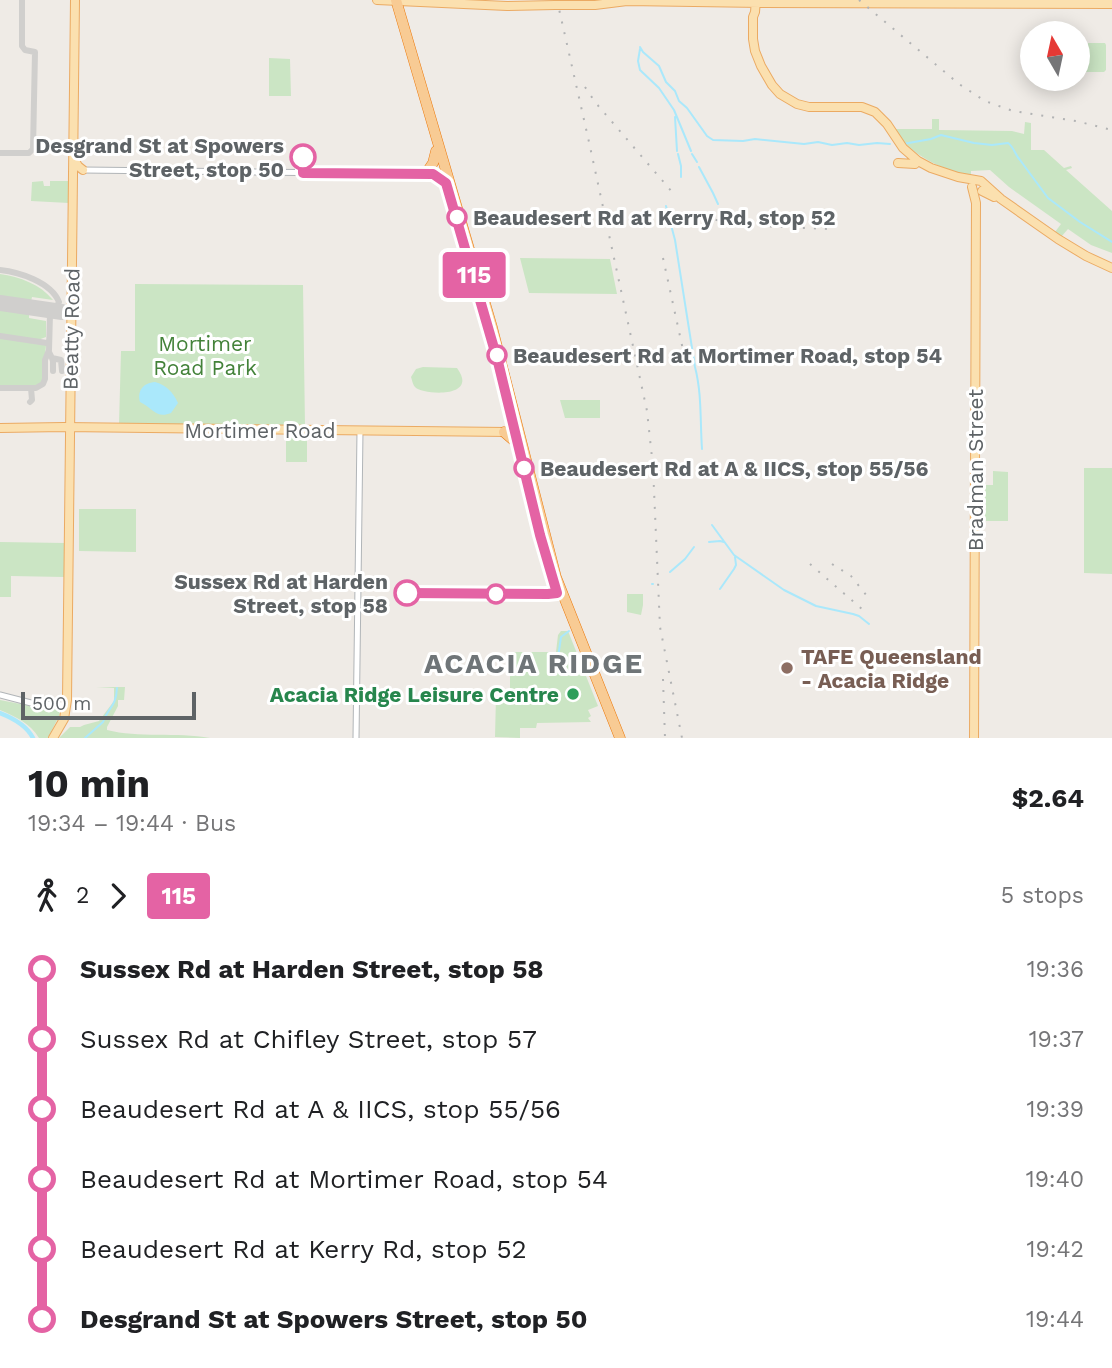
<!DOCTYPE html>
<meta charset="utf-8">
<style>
:root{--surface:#fff;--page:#f2f2f2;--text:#202124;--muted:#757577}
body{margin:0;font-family:"Work Sans",sans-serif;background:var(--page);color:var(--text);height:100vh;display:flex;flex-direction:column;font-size:26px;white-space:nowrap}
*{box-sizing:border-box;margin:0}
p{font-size:23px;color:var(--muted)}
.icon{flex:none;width:38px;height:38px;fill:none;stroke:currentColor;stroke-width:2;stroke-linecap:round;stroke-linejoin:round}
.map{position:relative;height:738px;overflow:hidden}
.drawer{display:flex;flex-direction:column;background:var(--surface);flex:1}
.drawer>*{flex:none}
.badge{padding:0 14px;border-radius:5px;font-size:24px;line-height:46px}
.needle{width:46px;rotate:351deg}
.buttons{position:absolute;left:1020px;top:21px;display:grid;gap:14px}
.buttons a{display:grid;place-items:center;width:70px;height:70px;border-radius:50%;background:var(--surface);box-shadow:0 4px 18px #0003;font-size:35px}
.scale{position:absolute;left:21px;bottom:18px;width:175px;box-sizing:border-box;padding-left:7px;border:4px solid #5e6366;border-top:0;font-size:19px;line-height:24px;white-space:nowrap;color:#5e6366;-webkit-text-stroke:5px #fff;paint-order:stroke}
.map>.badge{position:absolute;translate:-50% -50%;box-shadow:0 0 0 4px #fff}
.legs{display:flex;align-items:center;gap:10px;height:77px;padding:0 28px;font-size:23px}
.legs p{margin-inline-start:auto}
.summary{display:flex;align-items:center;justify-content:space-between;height:119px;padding:0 28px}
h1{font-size:38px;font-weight:700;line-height:52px}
ul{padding:0 28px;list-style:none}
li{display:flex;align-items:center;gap:24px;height:70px;font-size:26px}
li i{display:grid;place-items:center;width:10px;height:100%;margin:0 9px;background:currentColor}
li i::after{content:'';width:18px;height:18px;margin:-9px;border:5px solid;border-radius:50%;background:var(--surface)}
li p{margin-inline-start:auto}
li:first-child i{background:linear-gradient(#0000 50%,currentColor 0)}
li:last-child i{background:linear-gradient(currentColor 50%,#0000 0)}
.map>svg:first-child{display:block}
.green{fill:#cbe5c4}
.water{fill:#aae8fb}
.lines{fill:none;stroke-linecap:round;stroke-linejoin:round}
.stream{stroke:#aae8fb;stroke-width:2}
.river{stroke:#aae8fb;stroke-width:4.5}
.taxiway{stroke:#d0cfcd;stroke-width:6}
.runway{stroke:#d0cfcd;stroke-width:16}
.minor-casing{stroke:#b1b5b8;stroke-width:7}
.major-casing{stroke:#ebaa63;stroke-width:10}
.highway-casing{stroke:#eb780b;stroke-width:11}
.minor{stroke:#fff;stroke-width:5}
.major{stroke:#fbe0af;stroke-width:8}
.highway{stroke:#f8cb94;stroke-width:10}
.rail{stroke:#b2b3b4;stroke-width:2;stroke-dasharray:2 9;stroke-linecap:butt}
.major-bridge-casing{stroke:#ebaa63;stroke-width:10;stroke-linecap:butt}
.major-bridge{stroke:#fbe0af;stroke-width:8}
.line-1-casing{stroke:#fff;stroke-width:16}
.line-1{stroke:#e463a4;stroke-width:10}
.stop-1-dot{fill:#fff;stroke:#e463a4;stroke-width:3.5}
.education-dot{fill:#8d6e63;stroke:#fff;stroke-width:2.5}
.leisure-dot{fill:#2e9e5b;stroke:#fff;stroke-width:2.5}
.labels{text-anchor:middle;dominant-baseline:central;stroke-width:6;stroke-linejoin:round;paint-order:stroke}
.stop-label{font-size:21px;font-weight:bold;fill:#5e6366;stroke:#fff;text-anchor:start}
.street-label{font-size:21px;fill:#5e6366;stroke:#fff}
.park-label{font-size:21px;fill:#438239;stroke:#fff}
.education-label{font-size:21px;font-weight:bold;fill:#785e54;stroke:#fff;text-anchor:start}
.leisure-label{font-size:21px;font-weight:bold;fill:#27864d;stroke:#fff;text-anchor:end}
.district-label{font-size:28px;font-weight:bold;letter-spacing:2px;fill:#6f7578;stroke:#fff}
</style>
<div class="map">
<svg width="1112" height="738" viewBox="0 0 1112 738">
<rect width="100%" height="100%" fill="#efebe6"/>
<!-- green -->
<path class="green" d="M 1088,43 L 1105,43 L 1106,45 L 1106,70 L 1104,72 L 1086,72 Z
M 269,58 L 290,59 L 291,96 L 269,96 Z
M 932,119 L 939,119 L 939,130 L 1012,131 L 1024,134 L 1025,122 L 1031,123 L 1031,150 L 1044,150 L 1064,168 L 1071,166 L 1072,168 L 1066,170 L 1112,211 L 1112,253 L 1091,245 L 1068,229 L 1061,237 L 1055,232 L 1061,224 L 1009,187 L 990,170 L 971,171 L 971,176 C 941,169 911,156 894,129 L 932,129 Z
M 43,181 L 44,186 L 50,186 L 50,181 L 69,181 L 69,203 L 31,201 L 32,182 Z
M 520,258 L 610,259 L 617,294 L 529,293 Z
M 0,274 C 20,277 40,284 53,300 L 32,297 L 31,302 L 0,297 Z
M 135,284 L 303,285 L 305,427 L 119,425 L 121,351 L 135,351 Z
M 0,308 L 29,313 L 29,318 L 46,321 L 46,337 L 38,340 L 0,334 Z
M 0,338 L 46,345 L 43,380 L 41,384 L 36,386 L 0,386 Z
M 423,367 L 457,368 C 480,399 422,395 415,387 C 413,385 412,380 411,377 L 416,369 Z
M 560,400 L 600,400 L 600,418 L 565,418 Z
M 286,434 L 307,434 L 307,462 L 286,462 Z
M 1084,468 L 1112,468 L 1112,574 L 1084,573 Z
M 993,471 L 1008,472 L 1008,521 L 982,521 L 979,517 L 979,485 L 993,485 Z
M 79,509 L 136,509 L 136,552 L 79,551 Z
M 0,542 L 65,543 L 64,577 L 11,576 L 11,597 L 0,597 Z
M 627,594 L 643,594 L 643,605 L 641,615 L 627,612 Z
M 561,631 L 568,631 L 598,706 L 588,710 L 591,716 L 588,718 L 591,722 L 537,723 L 536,728 L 520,728 L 520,738 L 495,737 L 496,696 L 503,695 L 505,697 L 510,694 L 510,652 L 556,652 L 558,635 Z
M 96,687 L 125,687 L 124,700 L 118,700 L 118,706 L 107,727 L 107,730 C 138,738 177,732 210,738 L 59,738 L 70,727 L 80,727 L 84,725 L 99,721 L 114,701 L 114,688 Z
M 0,700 L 41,708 L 58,709 L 60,714 L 48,738 L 39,738 C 30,723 16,717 0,710 Z"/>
<!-- water -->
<path class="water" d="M 155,382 C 166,385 173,392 178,403 L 171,413 C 156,419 153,408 140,402 C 137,391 143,383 155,382 Z"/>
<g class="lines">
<!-- stream -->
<path class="stream" d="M 640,47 L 643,52 L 659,66 L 666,82 L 675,91 L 679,101 L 687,108 L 707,136 L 713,140 L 743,141 L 755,139 L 804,144 L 818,142 L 832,145 L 847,143 L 859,145 L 877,143 L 890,144
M 640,49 L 638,61 L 640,70 L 659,88 L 674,110 L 691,151
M 675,117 L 677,151
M 903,144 L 931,139 L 941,135 L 974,143 L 992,145 L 1008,143 C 1014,147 1015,155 1020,160 L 1048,198 L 1080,222 L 1112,242
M 678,154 L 681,166 L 681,177
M 692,154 L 697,162
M 699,167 L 713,193 L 718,204
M 666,206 L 675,240 L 695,367 C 702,394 700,421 702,449
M 712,525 L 734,555 L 784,590 L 816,606 L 853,614 L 859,616 L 869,624
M 709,542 L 720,541 L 724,542
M 670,572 L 685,559 L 694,547
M 652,584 L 653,584
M 720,589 L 734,569 L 736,565 L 735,557
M 557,664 L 561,637 L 569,631
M 85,738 L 103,722 C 108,707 116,708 117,688"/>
<!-- river -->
<path class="river" d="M 0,713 C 13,718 27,726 33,738"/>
<!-- taxiway -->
<path class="taxiway" d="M 0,153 L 29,153 L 33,149 L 35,52 L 25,50 L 22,46 L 22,0
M 0,270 C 19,272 51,282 59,302 L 57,306 L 50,314 L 49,350 L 45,360 L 45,379 L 43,384 L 36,388 L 0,388
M 0,303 L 3,303
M 27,307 L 48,310 L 53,308 L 58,308 L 59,311 L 55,314 L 51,311 L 44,310
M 0,336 L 47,343 L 49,345
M 49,352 L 52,358 L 61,360 L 62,371
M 52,358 L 53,361 L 53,371
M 30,402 L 32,400 L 31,388"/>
<!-- runway -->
<path class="runway" d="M 0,303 L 62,312"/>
<!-- minor casing -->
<g class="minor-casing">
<path id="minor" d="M 83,170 L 430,174
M 0,695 L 35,704 L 67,705
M 356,738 L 360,431"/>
</g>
<!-- major casing -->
<g class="major-casing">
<path id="major" d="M 377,0 L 507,6 L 555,5
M 756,0 L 755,12 L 753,17 L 753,39 L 755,51 L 761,66 L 772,85 L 780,94 L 797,104 L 809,107 L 862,107 L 875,112 L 887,124 L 903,148 L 918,161 L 931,168 L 958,177 L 981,181 L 1001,199 L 1058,239 L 1086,256 L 1112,268
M 565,5 L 595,5 L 627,1 L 761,3 L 1112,4
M 74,159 L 78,166 L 83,170
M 898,163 L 915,164
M 972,187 L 976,203 L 974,738
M 982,191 L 994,197
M 0,428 L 64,427 L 508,432
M 53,738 L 64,719 L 67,700 L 75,0"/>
</g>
<!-- highway casing -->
<g class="highway-casing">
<path id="highway" d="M 396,0 L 492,327 L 556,577 L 620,738
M 427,172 L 433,163 L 436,151
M 433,174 L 446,183
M 504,432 L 518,444"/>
</g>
<!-- minor -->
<use href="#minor" class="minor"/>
<!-- major -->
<use href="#major" class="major"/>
<!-- highway -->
<use href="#highway" class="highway"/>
<!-- rail -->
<path class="rail" d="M 557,0 L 589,142 L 647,411 L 653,467 L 660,627 L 682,738
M 859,0 L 959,84 L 985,101 L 1013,111 L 1076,121 L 1112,130
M 585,87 L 595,102 L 673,193
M 705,217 L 735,225 L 829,229
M 663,258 L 685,359
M 810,564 L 863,610
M 832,564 L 851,576 L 867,596
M 663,679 L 665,738"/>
<!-- major-bridge casing -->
<g class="major-bridge-casing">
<path id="major-bridge" d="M 555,5 L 565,5"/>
</g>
<!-- major-bridge -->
<use href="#major-bridge" class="major-bridge"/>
</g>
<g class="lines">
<!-- line-1 casing -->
<g class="line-1-casing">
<path id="line-1" d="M 303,157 L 303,173 L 433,174 L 446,183 L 498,362 L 540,535 L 557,593 L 548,594 L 407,593"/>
</g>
<!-- line-1 -->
<use href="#line-1" class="line-1"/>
</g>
<!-- markers -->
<g class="stop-1-dot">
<circle cx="303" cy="157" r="12"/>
<circle cx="457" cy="217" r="9"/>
<circle cx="497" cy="355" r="9"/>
<circle cx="524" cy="468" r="9"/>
<circle cx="407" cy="593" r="12"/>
<circle cx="496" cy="594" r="9"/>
</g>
<circle class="education-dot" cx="787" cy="668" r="7"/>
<circle class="leisure-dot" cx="573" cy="694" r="7"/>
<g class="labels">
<!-- stop labels -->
<g class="stop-label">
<text x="284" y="145" text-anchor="end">Desgrand St at Spowers<tspan x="284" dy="24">Street, stop 50</tspan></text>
<text x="473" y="217">Beaudesert Rd at Kerry Rd, stop 52</text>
<text x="513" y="355">Beaudesert Rd at Mortimer Road, stop 54</text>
<text x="540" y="468">Beaudesert Rd at A &amp; IICS, stop 55/56</text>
<text x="388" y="581" text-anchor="end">Sussex Rd at Harden<tspan x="388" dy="24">Street, stop 58</tspan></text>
</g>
<!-- street labels -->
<g class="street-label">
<text transform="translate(71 329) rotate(-89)">Beatty Road</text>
<text x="260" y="430">Mortimer Road</text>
<text transform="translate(975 470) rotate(-90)">Bradman Street</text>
</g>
<!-- park labels -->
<g class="park-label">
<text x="205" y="343">Mortimer<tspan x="205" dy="24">Road Park</tspan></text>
</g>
<!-- education labels -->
<g class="education-label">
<text x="801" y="656">TAFE Queensland<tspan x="801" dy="24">- Acacia Ridge</tspan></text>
</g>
<!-- leisure labels -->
<g class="leisure-label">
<text x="559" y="694">Acacia Ridge Leisure Centre</text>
</g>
<!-- district labels -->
<g class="district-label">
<text x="534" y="663">ACACIA RIDGE</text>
</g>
</g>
</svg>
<div class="buttons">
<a><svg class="needle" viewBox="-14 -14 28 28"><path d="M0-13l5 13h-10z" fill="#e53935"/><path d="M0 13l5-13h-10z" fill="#757577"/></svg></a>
</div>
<div class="scale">500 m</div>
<b class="badge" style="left:474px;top:275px;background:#e463a4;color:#fff">115</b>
</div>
<section class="drawer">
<div class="summary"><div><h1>10 min</h1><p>19:34 – 19:44 · Bus</p></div><b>$2.64</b></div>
<div class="legs"><svg class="icon" aria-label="walk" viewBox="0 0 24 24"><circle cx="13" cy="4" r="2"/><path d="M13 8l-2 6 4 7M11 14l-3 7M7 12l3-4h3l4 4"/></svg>2<svg class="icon" aria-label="forward" viewBox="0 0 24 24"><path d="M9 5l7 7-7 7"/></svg><b class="badge" style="background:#e463a4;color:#fff">115</b><p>5 stops</p></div>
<ul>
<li><i style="color:#e463a4"></i><b>Sussex Rd at Harden Street, stop 58</b><p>19:36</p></li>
<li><i style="color:#e463a4"></i><span>Sussex Rd at Chifley Street, stop 57</span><p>19:37</p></li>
<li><i style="color:#e463a4"></i><span>Beaudesert Rd at A &amp; IICS, stop 55/56</span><p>19:39</p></li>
<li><i style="color:#e463a4"></i><span>Beaudesert Rd at Mortimer Road, stop 54</span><p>19:40</p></li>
<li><i style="color:#e463a4"></i><span>Beaudesert Rd at Kerry Rd, stop 52</span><p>19:42</p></li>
<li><i style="color:#e463a4"></i><b>Desgrand St at Spowers Street, stop 50</b><p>19:44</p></li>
</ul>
</section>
